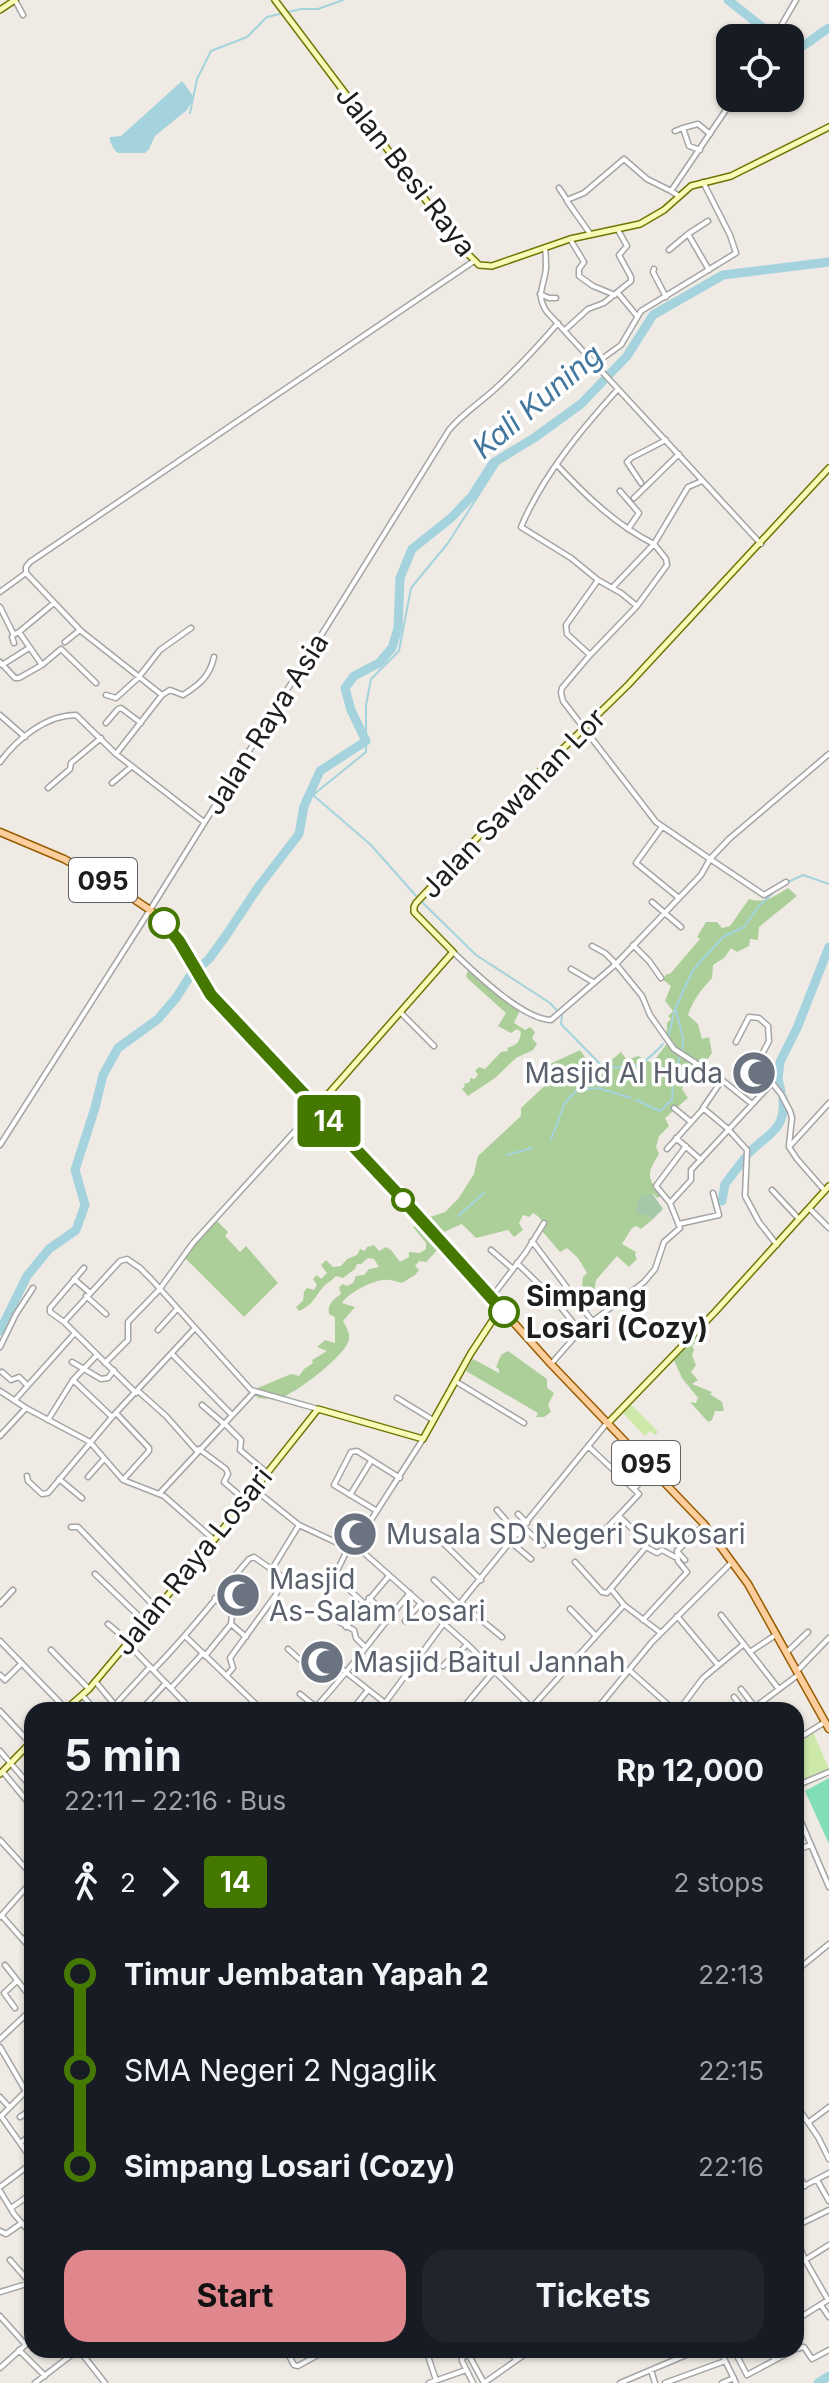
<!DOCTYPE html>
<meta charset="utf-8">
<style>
:root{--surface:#171b24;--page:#20242c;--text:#f1f3f6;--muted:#9ea1a6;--accent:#e0868d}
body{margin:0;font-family:Inter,sans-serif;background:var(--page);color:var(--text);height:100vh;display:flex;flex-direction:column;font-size:30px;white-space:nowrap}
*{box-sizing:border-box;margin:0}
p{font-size:26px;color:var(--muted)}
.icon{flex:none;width:44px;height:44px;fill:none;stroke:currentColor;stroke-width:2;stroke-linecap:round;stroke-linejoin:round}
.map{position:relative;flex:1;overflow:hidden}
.panel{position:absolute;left:24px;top:1702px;width:780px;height:656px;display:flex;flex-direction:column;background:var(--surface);border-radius:24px;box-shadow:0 2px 6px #0004}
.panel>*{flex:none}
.badge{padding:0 16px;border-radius:6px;font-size:28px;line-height:52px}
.fabs{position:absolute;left:716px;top:24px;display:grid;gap:16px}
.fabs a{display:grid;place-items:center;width:88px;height:88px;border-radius:16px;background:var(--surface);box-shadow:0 2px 6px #0004;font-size:40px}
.map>.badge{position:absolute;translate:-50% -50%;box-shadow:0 0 0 4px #fff}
.legs{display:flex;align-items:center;gap:12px;height:88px;padding:0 40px;font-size:26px}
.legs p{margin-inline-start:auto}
.head{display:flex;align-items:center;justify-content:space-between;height:136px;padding:0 40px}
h1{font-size:44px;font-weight:700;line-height:60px}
.button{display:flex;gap:16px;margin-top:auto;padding:16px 40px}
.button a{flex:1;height:92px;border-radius:24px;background:var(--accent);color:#111;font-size:32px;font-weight:700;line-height:92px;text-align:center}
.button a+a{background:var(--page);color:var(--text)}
ul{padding:0 40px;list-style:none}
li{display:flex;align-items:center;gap:28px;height:96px;font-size:30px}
li i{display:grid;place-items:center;width:12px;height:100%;margin:0 10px;background:currentColor}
li i::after{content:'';width:20px;height:20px;margin:-10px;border:6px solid;border-radius:50%;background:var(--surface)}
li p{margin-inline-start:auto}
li:first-child i{background:linear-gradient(#0000 50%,currentColor 0)}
li:last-child i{background:linear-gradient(currentColor 50%,#0000 0)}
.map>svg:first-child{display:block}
.grass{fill:#cde9aa}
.forest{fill:#accf99}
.cemetery{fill:#a5c8a8}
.pitch{fill:#82deb5}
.water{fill:#a4d3dd}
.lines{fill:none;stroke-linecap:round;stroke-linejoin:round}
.stream{stroke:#a4d3dd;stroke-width:2}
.river{stroke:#a4d3dd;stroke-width:9}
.street-casing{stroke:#a5a5a5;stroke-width:7}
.secondary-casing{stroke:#707605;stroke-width:8}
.primary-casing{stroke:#985d00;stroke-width:9}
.street{stroke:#fff;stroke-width:4}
.secondary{stroke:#f9f9b8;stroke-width:5}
.primary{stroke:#fccd9d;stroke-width:6}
.line-1-casing{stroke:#fff;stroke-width:18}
.line-1{stroke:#447800;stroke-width:12}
.stop-1-dot{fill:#fff;stroke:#447800;stroke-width:4}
.labels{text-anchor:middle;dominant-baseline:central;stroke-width:7;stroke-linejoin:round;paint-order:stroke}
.shield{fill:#fff;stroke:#626262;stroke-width:2}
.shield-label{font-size:26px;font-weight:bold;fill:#1e1e1e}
.street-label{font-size:28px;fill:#1e1e1e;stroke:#fff}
.worship-label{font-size:28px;fill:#5b616d;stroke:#fff;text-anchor:start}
.stop-label{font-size:28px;font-weight:bold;fill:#1e1e1e;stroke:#fff;text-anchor:start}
.water-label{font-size:30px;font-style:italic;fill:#44779e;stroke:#fff}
</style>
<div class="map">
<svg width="829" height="2383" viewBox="0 0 829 2383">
<rect width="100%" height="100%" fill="#efebe4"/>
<!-- grass -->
<path class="grass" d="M 628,1401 L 658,1432 L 655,1435 L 650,1431 L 645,1436 L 620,1410 Z
M 813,1732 L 829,1769 L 796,1784 L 796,1742 Z"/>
<!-- forest -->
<path class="forest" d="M 788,888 L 797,896 L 759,927 L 758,940 L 750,939 L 749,946 L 737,952 L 731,948 L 724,958 L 713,965 L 712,978 C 701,990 693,1000 688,1015 L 698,1024 L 702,1039 L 709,1037 L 712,1053 L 704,1064 L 696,1065 L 686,1079 L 682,1089 L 688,1098 L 665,1118 L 669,1126 L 659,1136 L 656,1147 L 659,1154 C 647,1173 646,1177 661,1195 L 658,1198 L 652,1193 L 647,1215 L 652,1220 L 641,1229 L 636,1226 L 632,1228 L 622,1244 L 636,1252 L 635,1255 L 637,1259 L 629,1267 L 617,1256 L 596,1280 L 594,1294 L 582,1287 L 583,1277 L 587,1273 L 578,1258 L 567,1248 L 560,1252 L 542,1231 C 544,1221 541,1218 533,1213 L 529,1217 L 523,1215 L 519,1223 L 523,1230 L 514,1237 L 508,1230 L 476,1238 L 462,1224 L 437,1235 L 442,1245 L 426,1262 L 419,1261 L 415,1266 L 419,1270 L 415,1275 L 402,1283 C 397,1282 393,1280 389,1280 C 376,1278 348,1293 342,1303 L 355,1307 L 343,1321 C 346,1327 350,1332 349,1339 C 347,1355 294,1395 278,1399 C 272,1400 264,1398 258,1398 L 253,1390 L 291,1374 L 299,1376 L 304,1369 L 313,1363 L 312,1360 L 327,1351 L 317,1347 L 325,1340 L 335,1343 L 335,1317 L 329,1314 C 327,1304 334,1299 341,1294 L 339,1287 L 343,1284 L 347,1286 L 353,1283 L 356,1276 L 364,1275 L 369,1269 L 379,1267 L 374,1259 L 368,1258 L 361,1264 L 357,1264 L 355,1269 L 343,1278 L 336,1276 C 333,1280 328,1282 325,1285 C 315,1295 316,1303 299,1311 L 296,1307 L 303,1301 L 304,1292 L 307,1288 L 314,1290 L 317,1285 L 313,1279 L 317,1275 L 321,1279 L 327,1273 L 321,1265 L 326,1260 L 333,1267 L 341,1266 L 347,1259 L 357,1255 L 360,1249 L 365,1251 L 367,1247 L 374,1245 L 379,1251 L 386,1247 L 391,1250 L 400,1262 L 409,1257 L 409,1252 L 420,1253 L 426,1249 L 426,1243 L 413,1227 L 424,1219 L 445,1212 L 458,1199 L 474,1174 L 478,1156 L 521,1116 L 521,1108 L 554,1077 L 550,1064 L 580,1050 L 589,1063 L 603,1067 L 621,1052 L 627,1060 L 638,1056 L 652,1063 L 666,1045 L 667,1023 L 671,1019 L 668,1016 L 673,1011 L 665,1001 L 671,986 L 662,979 L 667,974 L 670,974 L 700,939 L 697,937 L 706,922 L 717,922 L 722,928 L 730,926 L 749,899 C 765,904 775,896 788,888 Z
M 469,968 L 521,1008 L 514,1023 L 525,1030 L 530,1027 L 535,1032 L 532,1038 L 537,1044 L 533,1050 L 516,1058 L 495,1078 L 468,1096 L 462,1089 L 465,1086 L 464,1084 L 470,1082 L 470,1078 L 475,1079 L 478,1074 L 475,1071 L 479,1067 L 485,1069 L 501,1052 L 508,1051 L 507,1048 C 517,1045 520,1042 521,1032 L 517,1029 L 511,1033 L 498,1026 L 506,1013 L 468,979 L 466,976 Z
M 216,1220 L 228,1232 L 225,1236 L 240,1252 L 246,1246 L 278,1283 L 244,1317 L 184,1257 Z
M 700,1331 L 705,1339 L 702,1343 L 696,1342 L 692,1346 L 694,1350 L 692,1355 L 696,1365 L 691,1372 L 698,1380 L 692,1384 L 712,1392 L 710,1394 L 722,1402 L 724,1411 L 715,1411 L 712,1420 L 708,1422 L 690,1402 L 696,1403 L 698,1398 L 682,1378 L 672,1356 Z
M 508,1351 L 547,1379 L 547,1388 L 554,1393 L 548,1405 L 551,1412 L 544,1417 L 536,1417 L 538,1413 L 466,1371 L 473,1359 L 499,1373 L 499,1369 L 496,1367 L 501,1355 Z"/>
<!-- cemetery -->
<path class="cemetery" d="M 652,1193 L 663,1209 L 652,1220 L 647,1215 L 639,1215 L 636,1209 L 640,1197 Z"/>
<!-- pitch -->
<path class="pitch" d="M 829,1778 L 829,1844 L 805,1791 Z"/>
<!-- water -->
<path class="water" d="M 182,81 L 194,97 L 187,110 L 155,136 L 149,149 L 145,153 L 118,153 C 114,150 109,142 110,137 L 121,136 Z"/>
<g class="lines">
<!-- stream -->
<path class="stream" d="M 190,113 L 197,79 L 211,51 L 247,37 L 267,17 L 301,9 L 318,9 L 343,0
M 786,883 L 803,875 L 829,884
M 417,897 L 371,845 L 313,795 L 366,752 L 366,705 L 371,679 L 399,651 L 411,588 L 448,543 L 499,463
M 422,902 L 476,955 L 550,1003 L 562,1016 L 561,1024 L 603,1067 C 635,1068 641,1068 663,1044
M 668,1038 L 675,1009 L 693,970 L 723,937 L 744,927 L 759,906 L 777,889
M 636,1100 L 660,1111 L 672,1100 L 673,1081 L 683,1046 L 683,1038 L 676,1010
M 551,1139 L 565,1103 L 577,1090 L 598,1088 L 631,1098
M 507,1155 L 532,1148
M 458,1216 L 484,1193"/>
<!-- river -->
<path class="river" d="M 728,0 L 776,38
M 790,49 C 806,49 815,35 829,28
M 781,1091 L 778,1079 L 780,1062 L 797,1028 L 829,947
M 749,1153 C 768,1133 786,1131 783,1098
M 722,1201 L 725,1184 L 745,1158
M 0,1331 L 27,1276 L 49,1249 L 76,1230 L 85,1205 L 75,1170 L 95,1108 L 103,1075 L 118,1048 L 158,1019 L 176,998 L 190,976 L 209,959 L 225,937 L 259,886 L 299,834 L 304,806 L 320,771 L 366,741 L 351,710 L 345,688 L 354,676 L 379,663 L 392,648 L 398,628 L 400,578 L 412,549 L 451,518 L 472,496 L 493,463 L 534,438 L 581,404 L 627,356 L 653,315 L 723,275 L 829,262
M 818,2383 L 829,2376"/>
<!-- street casing -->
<g class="street-casing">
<path id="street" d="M 15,0 L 23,15
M 774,38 L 796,0
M 683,128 L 698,124 L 710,134
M 675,131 L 683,128 L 689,146 L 700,150
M 559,188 L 567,200 L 584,193 L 624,159 L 647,179 L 671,191
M 679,196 L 671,191 L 734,98
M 567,201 L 591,235
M 708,221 L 688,234 L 709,270
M 570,239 L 584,262 L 579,269 L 579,276 L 593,286 L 615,295
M 545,248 C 546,255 546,262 546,268 C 544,288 535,294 547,312 L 761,544
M 669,250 L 688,234
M 654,269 L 653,272 L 666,297
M 618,293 L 637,316
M 540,294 L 549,298 L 556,298
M 565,330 L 588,309 L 604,303 L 631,281 L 631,277 L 619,255 L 627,246 L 618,230
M 596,363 L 621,345 L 641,311 L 736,253 L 730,235 L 703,182
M 618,389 C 581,430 543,475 521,527 L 571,558 L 598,580 L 621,593 L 637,606
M 557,465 C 586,496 616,525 654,544 L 613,587
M 641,483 L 627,462 L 631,458 L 666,440
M 620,491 L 639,513 L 628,529
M 634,498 L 679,454
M 26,573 L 81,631 L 162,695
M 0,592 L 26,573 L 26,567 L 30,562 L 474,261
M 0,607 L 13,633 L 15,634 L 19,632 L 42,665
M 19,632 L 54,603
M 65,642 L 80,630
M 14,643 L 12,637 L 14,634
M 590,655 L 567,634 L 566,625 L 598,580
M 0,662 L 15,678 L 19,678 L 42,665 L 61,649 L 96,683
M 2,665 L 29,648
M 106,695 L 116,698 L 138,678 L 160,650 L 191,628
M 0,715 L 25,737
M 106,723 L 118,709 L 121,708 L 141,723
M 116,754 L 162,695 L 170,690 L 183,695 C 199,685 210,676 214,657
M 0,762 C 17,739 46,715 76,715 L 116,754 L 204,822
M 112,783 L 131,767
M 48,788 L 70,769 L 71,763 L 101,738
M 662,827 L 636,863 L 679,898
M 786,882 L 764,895 L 710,859 L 729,839 L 829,754
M 652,902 L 681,927
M 633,945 L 649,961 L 661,978
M 592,946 L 605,953 L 616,964 L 642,996 L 650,1015 L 674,1049 L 722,1080 L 752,1104
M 453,952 C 474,972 522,1019 551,1020 L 616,964 L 701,875 L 710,859 L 656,822 L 563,701 L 561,693 L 562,688 L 590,655 L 637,606 L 667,565 L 666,559 L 654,544 L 688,487 L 702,481
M 571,969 L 593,982
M 401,1013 L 434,1046
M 736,1042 L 749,1017 L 759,1018 L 768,1026 L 769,1041 L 757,1064
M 744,1075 L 757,1064 L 781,1094 L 790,1111 L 792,1118 L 789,1145
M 722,1080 L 703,1108 L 728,1129 L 747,1150 L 745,1196 L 759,1222 L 777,1245
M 674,1108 L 691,1122
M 676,1138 L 701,1160
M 0,1145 L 150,910 L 449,430 C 463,413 480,403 496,388 C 518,368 538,346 558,323
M 667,1149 L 703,1109
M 772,1190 L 799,1219
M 825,1191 L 797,1159 L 789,1147 L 829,1103
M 670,1203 L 691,1180 L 691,1170 L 772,1083
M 809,1208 L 829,1228
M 679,1224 L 719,1215 L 713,1193
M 532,1241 L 593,1322
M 491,1250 L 513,1269
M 517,1263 L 554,1299 L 580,1331
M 84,1268 L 50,1308 L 50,1312 L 64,1322 L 136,1393
M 74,1279 L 89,1292
M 86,1296 L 106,1314
M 491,1298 L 526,1252 L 544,1223
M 64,1322 L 120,1261 L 127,1259 L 140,1268 L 152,1280 L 251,1390 L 318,1409
M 158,1330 L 177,1309
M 0,1347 L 16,1314 L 33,1288
M 172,1354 L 231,1414
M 96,1356 L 73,1380 L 112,1417
M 72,1362 L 101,1379 L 108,1378 L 114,1370
M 105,1363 L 128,1340 L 128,1322 L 159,1290 L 193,1243 L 316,1108
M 551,1364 L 580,1331 L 644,1282 L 655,1269 L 664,1242 L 680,1228 L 670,1203 L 656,1186 L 686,1146
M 2,1372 L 11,1380 L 19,1377 L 27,1385
M 455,1381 L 524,1423
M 0,1391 L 26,1408 L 0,1436
M 138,1391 L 166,1416 L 197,1451
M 397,1398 L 433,1420
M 15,1400 L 74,1334
M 202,1405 L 223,1423
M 26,1408 L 90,1442 L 123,1480 L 164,1496 L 214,1540
M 116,1413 L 149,1448 L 149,1451 L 123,1480
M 48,1420 L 73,1380
M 224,1423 L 241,1440 L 240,1450 L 267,1473
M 588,1446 L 639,1494 L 605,1530
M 199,1449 L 226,1469 L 228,1474 L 224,1482 L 245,1500
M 27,1476 L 28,1481 L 42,1494 L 48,1493 L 112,1417 L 195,1328
M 88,1477 L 104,1459
M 59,1479 L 82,1498
M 635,1488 L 652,1469
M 254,1489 L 299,1525 L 344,1546 L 355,1545 L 423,1439
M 159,1494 L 254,1392
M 350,1495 L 371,1461
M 497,1510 L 518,1534
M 377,1511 L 334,1485 L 351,1452 L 357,1451 L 400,1478
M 518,1514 L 527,1523
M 619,1516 L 646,1542 L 646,1547
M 71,1527 L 78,1527 L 155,1607
M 523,1527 L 543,1545
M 433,1533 L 481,1580
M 512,1543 L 531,1559
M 355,1545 L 467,1644 L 534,1710
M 646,1547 L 657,1553 L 662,1550 L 675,1557
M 677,1551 L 704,1525
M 677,1551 L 685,1560
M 575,1562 L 602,1592 L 607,1593 L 646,1547
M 272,1569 L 299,1525
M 338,1569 L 349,1546
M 95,1574 L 144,1621
M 434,1580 L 460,1605
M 345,1586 L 364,1603
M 611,1589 L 624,1605 L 661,1633
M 215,1598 L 232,1615 L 231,1624 L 246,1637
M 369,1598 L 389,1618
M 0,1604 L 13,1590
M 462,1604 L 502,1637
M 570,1609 L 596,1636
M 721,1615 L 778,1688
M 677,1616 L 718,1665
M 643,1620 L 687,1572 L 678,1561 L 677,1551
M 405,1621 L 421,1603
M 339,1622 L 354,1630 L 356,1638 L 365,1647
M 108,1624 L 128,1641
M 346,1627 L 389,1576
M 186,1637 L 262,1710
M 0,1641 L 66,1709
M 127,1643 L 185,1703
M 288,1649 L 307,1666 L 323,1654 L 385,1703 L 386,1710
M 51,1650 L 89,1689
M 750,1652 L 777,1634
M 787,1652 L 808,1632
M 205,1656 L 231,1624
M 443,1666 L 450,1659 L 453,1660 L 467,1644
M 153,1670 C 188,1635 217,1596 249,1559 L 254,1557 L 284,1578
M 629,1670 L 674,1710
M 798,1670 L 829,1638
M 0,1675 L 5,1680 L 21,1664
M 227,1675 L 233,1668 L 230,1658 L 275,1596 L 290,1568
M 95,1681 L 119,1710
M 171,1688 L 203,1653
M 741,1689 L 754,1706
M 300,1694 L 316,1707
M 82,1695 L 95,1710
M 734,1697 L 744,1710
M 468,1702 L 477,1710
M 385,1703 L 444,1623 L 607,1423
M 115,1705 L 150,1667
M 347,1707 L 355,1706 L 368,1690
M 532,1707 L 624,1605
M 141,1710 L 166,1683
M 313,1710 C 348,1673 377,1631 410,1593
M 461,1710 L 495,1670
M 596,1710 L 652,1642 L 731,1563
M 679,1710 L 703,1678 L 744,1644
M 751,1710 L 798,1675
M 0,1711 L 30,1743
M 796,1740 L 825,1722
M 0,1751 L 32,1788
M 3,1772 L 27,1801
M 796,1786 L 829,1772
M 796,1810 L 829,1887
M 0,1840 L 32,1875
M 796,1850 L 811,1845
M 2,1916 L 32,1950
M 0,1917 L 32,1881
M 24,1939 L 32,1930
M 5,1965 L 32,1999
M 796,1971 L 829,1944
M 15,2008 L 4,1993 L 17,1981
M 0,2039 L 32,2009
M 0,2047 L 32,2102
M 0,2097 L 9,2107
M 796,2105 L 818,2137 L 829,2159
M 1,2116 L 32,2160
M 0,2117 L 26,2091
M 20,2117 L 32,2109
M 809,2122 L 829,2107
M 20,2143 L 32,2134
M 796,2171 L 805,2186
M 817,2180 L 829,2201
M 0,2187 L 32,2163
M 796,2190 L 829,2173
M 0,2191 L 14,2214 L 32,2235
M 11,2208 L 31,2194
M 796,2226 L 829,2210
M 0,2231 L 6,2234 L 22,2223
M 796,2237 L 805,2260 L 796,2264
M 10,2260 L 32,2285
M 0,2292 L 30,2283
M 821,2305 L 829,2317
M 0,2316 L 25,2344
M 796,2320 L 828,2300 L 805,2260 L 829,2245
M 796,2349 L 804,2347 L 812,2359 L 829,2350
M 19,2350 L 45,2376
M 79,2350 L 105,2383
M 286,2350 L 294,2365 L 298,2366 L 327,2350
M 426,2350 L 436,2380
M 466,2350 L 484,2383
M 510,2350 L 516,2360
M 720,2350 L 736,2383
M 769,2350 L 775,2360 L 794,2350
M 735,2352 L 747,2375 L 775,2360
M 468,2354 L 462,2358 L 462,2361 L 473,2383
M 0,2368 L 32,2339
M 651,2370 L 655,2383
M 35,2383 L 78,2350
M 429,2383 L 466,2370
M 484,2383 L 531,2350
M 620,2383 L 698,2350
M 665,2383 L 725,2361
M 722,2383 L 734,2378"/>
</g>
<!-- secondary casing -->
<g class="secondary-casing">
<path id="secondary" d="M 275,0 L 461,247 L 479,265 L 492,266 L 570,239 L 640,224 L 664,210 L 691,186 L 731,176 L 829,127
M 0,10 L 15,0
M 316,1108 L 453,952 L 414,912 L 414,907 L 416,903 L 538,773 L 628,685 L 829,468
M 608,1423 L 715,1312 L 829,1186
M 65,1710 L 89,1689 L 214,1540 L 318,1409 L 423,1439 L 471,1353 L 500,1309
M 0,1774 L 32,1741"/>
</g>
<!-- primary casing -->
<g class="primary-casing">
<path id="primary" d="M 0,832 L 64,859 L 119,889 L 150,910 L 164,923 L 179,941 L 211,995 L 397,1193 L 551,1364 L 704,1524 L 748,1584 L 829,1729"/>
</g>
<!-- street -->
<use href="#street" class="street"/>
<!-- secondary -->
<use href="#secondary" class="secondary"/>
<!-- primary -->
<use href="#primary" class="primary"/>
</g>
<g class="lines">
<!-- line-1 casing -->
<g class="line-1-casing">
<path id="line-1" d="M 164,923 L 179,941 L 211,995 L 397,1193 L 504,1312"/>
</g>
<!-- line-1 -->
<use href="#line-1" class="line-1"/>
</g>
<!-- icons -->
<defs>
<g id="mosque-disc" transform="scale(2.3)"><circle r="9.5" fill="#6b7280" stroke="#fff"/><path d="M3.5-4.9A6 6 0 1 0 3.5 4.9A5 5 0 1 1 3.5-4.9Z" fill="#fff"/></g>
</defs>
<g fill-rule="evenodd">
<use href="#mosque-disc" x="754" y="1073"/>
<use href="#mosque-disc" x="355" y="1534"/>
<use href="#mosque-disc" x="238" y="1595"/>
<use href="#mosque-disc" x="322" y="1662"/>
</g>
<!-- markers -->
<g class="stop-1-dot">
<circle cx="164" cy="923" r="14"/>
<circle cx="403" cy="1200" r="10"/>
<circle cx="504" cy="1312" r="14"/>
</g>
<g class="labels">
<!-- shield labels -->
<g class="shield">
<rect x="69" y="858" width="68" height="44" rx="6"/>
<rect x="612" y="1441" width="68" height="44" rx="6"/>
</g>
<g class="shield-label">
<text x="103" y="880">095</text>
<text x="646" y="1463">095</text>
</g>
<!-- street labels -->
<g class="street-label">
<text transform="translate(406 171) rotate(52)">Jalan Besi Raya</text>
<text transform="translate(266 724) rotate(-58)">Jalan Raya Asia</text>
<text transform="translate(513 803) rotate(-46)">Jalan Sawahan Lor</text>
<text transform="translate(193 1561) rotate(-51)">Jalan Raya Losari</text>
</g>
<!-- worship labels -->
<g class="worship-label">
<text x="723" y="1073" text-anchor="end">Masjid Al Huda</text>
<text x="386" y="1534">Musala SD Negeri Sukosari</text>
<text x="269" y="1579">Masjid<tspan x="269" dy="32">As-Salam Losari</tspan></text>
<text x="353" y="1662">Masjid Baitul Jannah</text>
</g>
<!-- stop labels -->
<g class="stop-label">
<text x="526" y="1296">Simpang<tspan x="526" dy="32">Losari (Cozy)</tspan></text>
</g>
<!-- water labels -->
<g class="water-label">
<text transform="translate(537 401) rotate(-40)">Kali Kuning</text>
</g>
</g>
</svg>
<div class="fabs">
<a><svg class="icon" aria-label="locate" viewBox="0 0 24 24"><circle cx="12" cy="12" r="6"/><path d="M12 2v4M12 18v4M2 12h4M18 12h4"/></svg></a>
</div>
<b class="badge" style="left:329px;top:1121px;background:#447800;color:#fff">14</b>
<section class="panel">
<div class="head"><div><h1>5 min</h1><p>22:11 – 22:16 · Bus</p></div><b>Rp 12,000</b></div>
<div class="legs"><svg class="icon" aria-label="walk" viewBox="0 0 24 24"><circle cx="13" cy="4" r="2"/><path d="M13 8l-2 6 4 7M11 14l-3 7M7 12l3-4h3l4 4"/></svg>2<svg class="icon" aria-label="forward" viewBox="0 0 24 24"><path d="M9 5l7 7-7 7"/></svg><b class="badge" style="background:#447800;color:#fff">14</b><p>2 stops</p></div>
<ul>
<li><i style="color:#447800"></i><b>Timur Jembatan Yapah 2</b><p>22:13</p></li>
<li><i style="color:#447800"></i><span>SMA Negeri 2 Ngaglik</span><p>22:15</p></li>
<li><i style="color:#447800"></i><b>Simpang Losari (Cozy)</b><p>22:16</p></li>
</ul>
<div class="button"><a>Start</a><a>Tickets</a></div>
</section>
</div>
